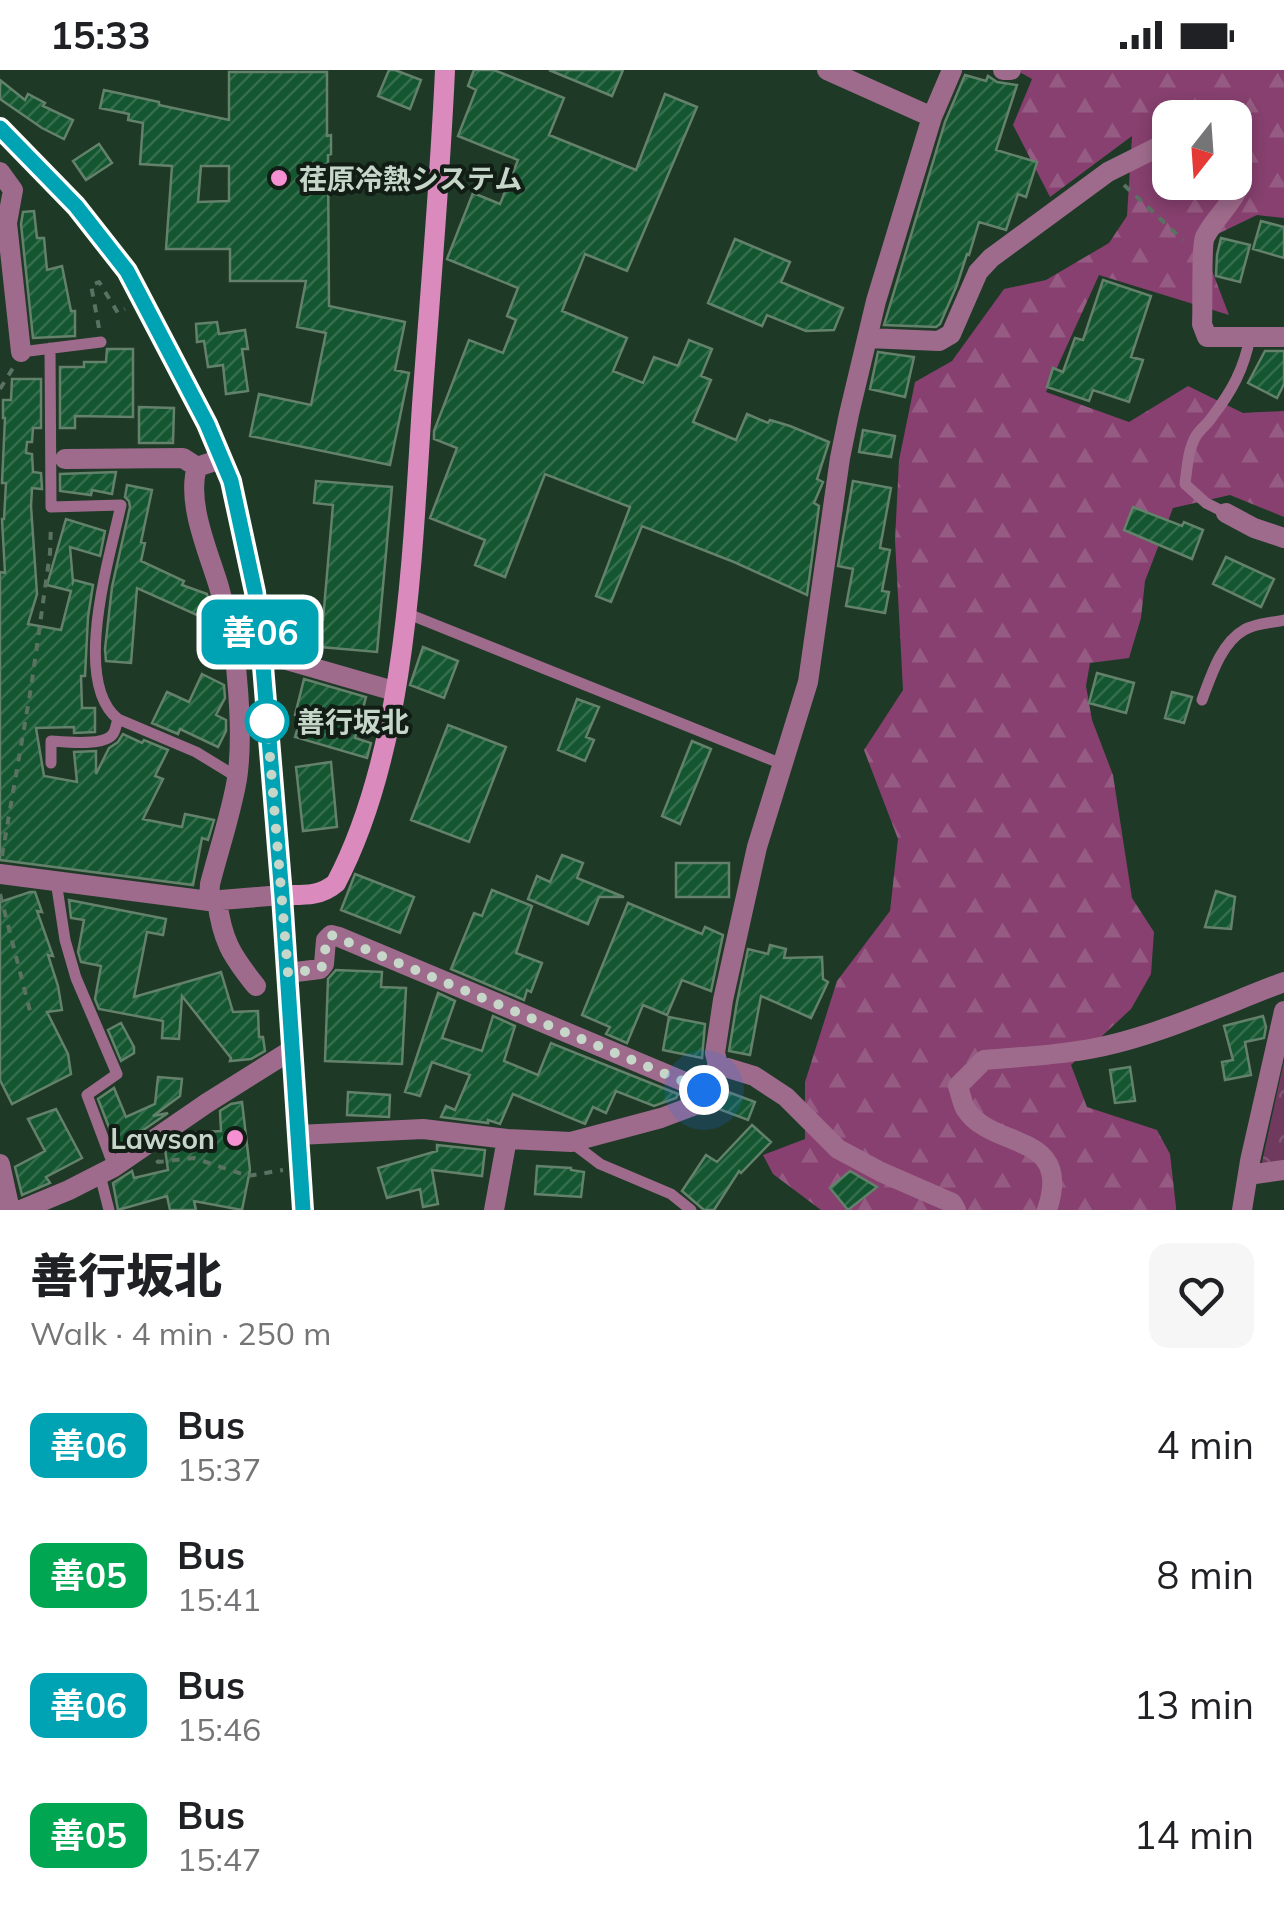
<!DOCTYPE html>
<meta charset="utf-8">
<style>
:root{--surface:#fff;--page:#f6f6f6;--text:#202124;--muted:#757577}
body{margin:0;font-family:Mulish,"Noto Sans JP",sans-serif;background:var(--page);color:var(--text);height:100vh;display:flex;flex-direction:column;font-size:38px;white-space:nowrap}
*{box-sizing:border-box;margin:0}
p{font-size:32px;color:var(--muted)}
.icon{flex:none;width:55px;height:55px;fill:none;stroke:currentColor;stroke-width:2;stroke-linecap:round;stroke-linejoin:round}
.map{position:relative;height:1140px;overflow:hidden}
.details{display:flex;flex-direction:column;background:var(--surface);flex:1}
.details>*{flex:none}
.badge{padding:0 20px;border-radius:15px;font-size:35px;line-height:65px}
.needle{width:65px;rotate:197deg}
.controls{position:absolute;left:1152px;top:30px;display:grid;gap:20px}
.controls a{display:grid;place-items:center;width:100px;height:100px;border-radius:20px;background:var(--surface);box-shadow:0 5px 15px #0003;font-size:50px}
.you{position:absolute;width:50px;height:50px;margin:-25px;border:8px solid #fff;border-radius:50%;background:#1a73e8;box-shadow:0 0 0 15px #1a73e833}
.map>.badge{position:absolute;translate:-50% -50%;box-shadow:0 0 0 5px #fff}
.round{display:grid;place-items:center;flex:none;width:105px;height:105px;border-radius:20px;background:var(--page)}
.overview{display:flex;align-items:center;justify-content:space-between;height:170px;padding:0 30px}
h1{font-size:48px;font-weight:800;line-height:75px}
ul{padding:0;list-style:none}
li{display:flex;align-items:center;gap:30px;height:130px;padding:0 30px}
li div{flex:1}
li b{display:block;font-size:38px}
li em{font-style:normal}
li .badge{min-width:110px;font-weight:700;text-align:center}
.status{display:flex;justify-content:space-between;align-items:center;height:70px;padding:0 50px;background:var(--surface);direction:ltr}
.status svg{height:28px;fill:currentColor}
.map>svg:first-child{display:block}
.forest{fill:url(#forest-firs);fill-rule:evenodd}
.park{fill:url(#park-crowns)}
.building{fill:url(#building-hatch);stroke:#63816b;stroke-width:2.5;fill-rule:evenodd}
.lines{fill:none;stroke-linecap:round;stroke-linejoin:round}
.path{stroke:#5a7261;stroke-width:4;stroke-dasharray:8 8;stroke-linecap:butt}
.lane{stroke:#9f6b8c;stroke-width:11}
.street{stroke:#9f6b8c;stroke-width:20}
.secondary{stroke:#db8abe;stroke-width:20}
.line-casing{stroke:#fff;stroke-width:22}
.line{stroke:#00a3b4;stroke-width:15}
.walk{stroke:#c6d7ca;stroke-width:10;stroke-dasharray:0 18}
.poi-dot{fill:#f591d2;stroke:#111d15;stroke-width:4}
.stop-dot{fill:#fff;stroke:#00a3b4;stroke-width:5}
.labels{text-anchor:middle;dominant-baseline:central;stroke-width:8;stroke-linejoin:round;paint-order:stroke}
.poi-label{font-size:28px;font-weight:bold;fill:#c6d7ca;stroke:#111d15;text-anchor:start}
.stop-label{font-size:28px;font-weight:bold;fill:#c6d7ca;stroke:#111d15;text-anchor:start}
</style>
<div class="status"><b>15:33</b><svg viewBox="0 0 49 12"><path d="M0 12V9h3v3zM5 12V6h3v6zM10 12V3h3v9zM15 12V0h3v12zM26 1h20v11H26zM47 4h2v5h-2z"/></svg></div>
<div class="map">
<svg width="1284" height="1140" viewBox="0 0 1284 1140">
<defs>
<pattern id="forest-firs" width="22" height="20" patternUnits="userSpaceOnUse" patternTransform="scale(2.5)"><rect width="22" height="20" fill="#87406f"/><path d="M5 1l3.5 6h-7zM16 11l3.5 6h-7z" fill="#965b82"/></pattern>
<pattern id="park-crowns" width="20" height="18" patternUnits="userSpaceOnUse" patternTransform="scale(2.5)"><rect width="20" height="18" fill="#6f3a5d"/><path d="M2 6a3 3 0 1 1 6 0M12 15a3 3 0 1 1 6 0" fill="none" stroke="#825673"/></pattern>
<pattern id="building-hatch" width="6" height="6" patternUnits="userSpaceOnUse" patternTransform="scale(2.5)"><rect width="6" height="6" fill="#14562f"/><path d="M-1 1l2-2M0 6l6-6M5 7l2-2" fill="none" stroke="#356e4c"/></pattern>
</defs>
<rect width="100%" height="100%" fill="#1e3926"/>
<!-- forest -->
<path class="forest" d="M 1016,0 L 1284,0 L 1284,148 L 1257,145 L 1201,172 L 1229,245 L 1099,205 L 1046,322 L 1129,352 L 1188,316 L 1243,343 L 1284,341 L 1284,447 L 1230,425 L 1173,438 L 1145,511 L 1141,548 L 1129,588 L 1090,593 L 1086,616 L 1092,650 L 1113,705 L 1132,828 L 1154,862 L 1151,904 L 1131,939 L 1071,995 L 1087,1037 L 1157,1060 L 1170,1084 L 1176,1137 L 1176,1140 L 821,1140 L 773,1104 L 763,1085 L 805,1069 L 805,1012 L 837,911 L 890,841 L 898,769 L 864,680 L 903,620 L 895,470 L 899,390 L 915,312 L 952,291 L 1004,219 L 1046,210 L 1109,173 L 1127,146 L 1132,66 L 1050,127 L 1013,55 L 1032,9 ZM 1170,48 L 1235,48 L 1235,112 L 1170,112 Z"/>
<!-- park -->
<path class="park" d="M 1284,991 L 1284,1093 L 1261,1097 Z"/>
<!-- building -->
<path class="building" d="M 389,0 L 395,0 L 421,10 L 410,39 L 378,26 Z
M 474,0 L 494,0 L 564,28 L 549,65 L 636,100 L 665,24 L 697,37 L 627,201 L 585,184 L 562,241 L 627,268 L 613,301 L 643,313 L 654,287 L 678,296 L 689,270 L 712,279 L 701,306 L 711,310 L 693,352 L 736,370 L 747,344 L 768,353 L 770,350 L 790,356 L 829,372 L 817,409 L 823,412 L 814,433 L 819,436 L 807,525 L 734,492 L 642,456 L 611,532 L 596,526 L 630,437 L 545,404 L 505,507 L 475,495 L 485,470 L 430,448 L 457,378 L 434,369 L 434,361 L 469,270 L 503,283 L 516,250 L 507,246 L 518,218 L 447,189 L 473,123 L 500,134 L 518,90 L 458,66 L 476,20 L 468,16 Z
M 549,0 L 623,0 L 612,26 Z
M 229,2 L 327,2 L 327,66 L 331,65 L 331,84 L 328,85 L 329,236 L 405,252 L 395,300 L 409,303 L 390,395 L 250,366 L 259,324 L 311,335 L 326,263 L 297,257 L 306,211 L 230,211 L 230,179 L 166,179 L 172,96 L 140,94 L 143,53 L 128,50 L 129,44 L 100,38 L 104,20 L 159,32 L 159,35 L 229,50 ZM 201,96 L 229,96 L 229,131 L 198,132 Z
M 965,5 L 986,11 L 988,6 L 997,12 L 1017,15 L 996,80 L 1037,92 L 1026,127 L 1018,124 L 1006,160 L 979,152 L 969,185 L 967,184 L 957,215 L 940,254 L 936,257 L 884,255 L 945,52 Z
M 0,10 L 25,30 L 28,24 L 45,33 L 43,36 L 73,50 L 64,69 L 42,58 L 0,29 Z
M 99,74 L 112,93 L 86,110 L 73,91 Z
M 34,141 L 37,168 L 44,168 L 47,200 L 62,196 L 71,241 L 75,241 L 75,266 L 33,268 L 21,154 L 23,142 Z
M 1261,151 L 1284,157 L 1284,188 L 1253,179 Z
M 1221,168 L 1250,175 L 1240,212 L 1216,206 L 1217,185 Z
M 735,169 L 790,192 L 781,212 L 843,238 L 834,260 L 806,261 L 767,245 L 762,256 L 708,233 Z
M 1103,210 L 1151,226 L 1131,287 L 1143,290 L 1129,332 L 1093,320 L 1089,331 L 1047,317 L 1053,298 L 1063,302 L 1075,268 L 1083,270 Z
M 217,252 L 219,264 L 245,260 L 248,279 L 242,279 L 248,321 L 226,324 L 223,295 L 208,297 L 204,271 L 197,272 L 196,254 Z
M 107,279 L 133,279 L 133,347 L 75,346 L 75,358 L 60,358 L 60,297 L 84,297 L 84,292 L 106,292 Z
M 1265,281 L 1284,281 L 1284,314 L 1277,328 L 1248,313 Z
M 878,282 L 914,287 L 905,327 L 870,319 Z
M 12,309 L 41,309 L 41,358 L 33,358 L 32,372 L 27,372 L 26,383 L 32,384 L 33,402 L 41,403 L 42,419 L 32,418 L 31,436 L 37,524 L 28,554 L 61,560 L 71,521 L 47,515 L 66,449 L 105,461 L 100,486 L 70,477 L 73,512 L 74,510 L 93,515 L 88,547 L 85,606 L 81,606 L 82,638 L 95,638 L 95,662 L 74,663 L 74,657 L 36,658 L 44,706 L 77,712 L 74,682 L 96,681 L 96,704 L 109,678 L 118,672 L 123,664 L 142,673 L 144,670 L 168,680 L 155,706 L 163,709 L 143,749 L 182,757 L 185,744 L 214,750 L 208,770 L 202,768 L 193,815 L 0,790 L 0,502 L 5,503 L 2,449 L 4,449 L 6,413 L 2,413 L 5,348 L 3,348 L 3,330 L 11,330 Z
M 139,337 L 174,338 L 173,373 L 139,373 Z
M 863,360 L 895,366 L 891,387 L 859,382 Z
M 116,402 L 112,424 L 92,420 L 91,425 L 60,421 L 60,404 Z
M 316,411 L 392,417 L 377,582 L 321,577 L 322,568 L 289,573 L 286,555 L 323,550 L 333,435 L 314,433 Z
M 853,411 L 891,418 L 880,478 L 890,480 L 882,521 L 889,522 L 885,543 L 846,536 L 853,499 L 838,496 Z
M 127,415 L 152,420 L 141,472 L 145,473 L 141,491 L 184,511 L 182,515 L 207,524 L 210,538 L 206,549 L 137,518 L 131,593 L 106,591 L 105,579 L 112,517 L 130,437 L 129,431 L 125,427 Z
M 1133,437 L 1182,456 L 1184,452 L 1203,460 L 1192,489 L 1124,460 Z
M 1226,487 L 1274,509 L 1261,537 L 1213,514 Z
M 423,577 L 458,591 L 444,628 L 410,615 Z
M 1097,603 L 1134,613 L 1126,643 L 1089,633 Z
M 202,604 L 224,615 L 225,628 L 216,645 L 226,650 L 226,661 L 218,677 L 180,659 L 178,664 L 152,653 L 167,622 L 189,632 Z
M 304,609 L 366,627 L 355,668 L 371,673 L 367,688 L 295,667 L 301,647 L 295,645 Z
M 1172,622 L 1192,627 L 1184,653 L 1165,648 Z
M 577,629 L 599,637 L 586,667 L 594,670 L 585,691 L 558,680 Z
M 448,655 L 506,677 L 469,772 L 411,750 Z
M 692,671 L 711,679 L 680,754 L 662,746 Z
M 331,692 L 337,757 L 303,761 L 296,697 Z
M 562,785 L 583,793 L 577,808 L 624,827 L 599,827 L 588,854 L 528,829 L 537,806 L 550,812 Z
M 676,793 L 729,793 L 729,827 L 676,827 Z
M 355,804 L 414,827 L 400,863 L 341,840 Z
M 492,820 L 532,836 L 516,883 L 542,893 L 531,922 L 527,920 L 524,930 L 451,899 L 474,843 L 482,846 Z
M 1216,821 L 1235,827 L 1231,859 L 1205,857 Z
M 30,822 L 35,822 L 42,842 L 37,841 L 53,886 L 48,885 L 58,916 L 62,940 L 47,942 L 68,984 L 71,1004 L 12,1034 L 0,1010 L 0,832 Z
M 69,830 L 166,849 L 163,865 L 147,862 L 134,927 L 221,902 L 233,942 L 258,941 L 259,967 L 263,967 L 265,981 L 251,989 L 230,991 L 231,988 L 182,926 L 179,969 L 162,968 L 163,951 L 99,939 L 95,929 L 101,896 L 81,892 L 78,882 L 84,850 L 71,848 Z
M 628,833 L 702,864 L 705,857 L 723,865 L 711,921 L 682,910 L 667,945 L 643,935 L 627,973 L 606,964 L 610,957 L 582,945 Z
M 770,875 L 786,879 L 784,888 L 822,887 L 823,909 L 828,912 L 811,948 L 761,926 L 750,985 L 729,981 L 737,932 L 748,879 L 768,884 Z
M 336,900 L 382,902 L 381,917 L 406,918 L 402,994 L 325,991 L 328,909 Z
M 438,923 L 455,931 L 442,968 L 482,981 L 493,946 L 515,956 L 504,991 L 538,1005 L 551,973 L 678,1024 L 676,1028 L 654,1036 L 616,1021 L 606,1043 L 593,1037 L 585,1054 L 513,1024 L 500,1054 L 488,1050 L 488,1053 L 441,1047 L 446,1036 L 455,1040 L 470,1005 L 432,992 L 420,1026 L 405,1022 Z
M 1263,946 L 1266,957 L 1264,968 L 1245,972 L 1251,1005 L 1225,1010 L 1222,992 L 1233,990 L 1224,956 Z
M 669,947 L 705,954 L 702,988 L 663,980 Z
M 121,953 L 134,977 L 134,983 L 121,991 L 108,960 Z
M 1130,997 L 1135,1031 L 1115,1033 L 1110,1000 Z
M 158,1007 L 182,1009 L 180,1026 L 153,1046 L 168,1043 L 117,1078 L 98,1029 L 114,1018 L 126,1047 L 155,1034 Z
M 720,1019 L 755,1032 L 748,1050 L 711,1036 Z
M 348,1022 L 390,1025 L 389,1047 L 347,1045 Z
M 242,1032 L 250,1100 L 242,1140 L 194,1131 L 196,1140 L 170,1140 L 167,1126 L 118,1140 L 113,1113 L 132,1101 L 134,1108 L 168,1100 L 165,1079 L 188,1063 L 221,1061 L 220,1041 L 231,1034 Z
M 56,1039 L 82,1088 L 46,1107 L 50,1113 L 22,1125 L 15,1097 L 45,1081 L 28,1049 Z
M 752,1055 L 771,1072 L 741,1103 L 739,1101 L 714,1140 L 704,1140 L 682,1121 L 706,1085 L 717,1092 Z
M 437,1075 L 485,1080 L 482,1106 L 432,1100 L 438,1134 L 423,1137 L 420,1119 L 387,1128 L 378,1098 L 437,1081 Z
M 537,1096 L 571,1098 L 571,1100 L 584,1102 L 581,1127 L 535,1124 Z
M 850,1101 L 877,1117 L 848,1140 L 830,1118 Z"/>
<g class="lines">
<!-- path -->
<path class="path" d="M 1124,115 L 1183,170
M 99,258 L 91,215 L 99,212 L 118,243 L 125,239
M 0,319 L 13,298
M 2,786 L 31,618 L 50,483 L 51,454
M 0,824 L 30,941
M 157,1090 L 158,1092 L 194,1088 L 248,1106 L 283,1100"/>
<!-- lane -->
<path class="lane" d="M 50,278 L 51,437 L 121,435 C 110,486 71,612 118,649 L 196,682 L 237,707
M 21,282 L 101,272
M 1226,443 L 1206,433 L 1185,414 C 1187,399 1188,379 1196,366 C 1200,359 1208,354 1212,347 C 1232,321 1244,299 1250,267
M 406,543 L 782,694
M 1202,630 C 1211,606 1221,573 1244,560 C 1255,553 1271,553 1284,550
M 51,693 L 51,671 C 65,672 103,676 112,665 C 116,661 116,654 118,649
M 56,811 L 65,870 L 76,908 L 117,1004 L 87,1025 L 114,1097
M 571,1072 L 600,1094 L 671,1124 L 691,1140
M 100,1105 L 109,1140"/>
<!-- street -->
<path class="street" d="M 1003,0 L 1011,0
M 932,47 L 952,0
M 1235,84 C 1255,120 1220,137 1205,167 C 1201,175 1203,240 1202,254 L 1207,267 L 1284,267
M 0,102 L 13,120 L 7,153 L 21,282
M 867,268 L 939,271 L 951,264 L 978,202 L 991,188 L 1108,102 L 1170,71
M 65,389 L 183,388 L 197,397 L 221,389
M 197,397 C 186,433 209,483 219,517 C 227,547 235,578 237,608 C 240,641 242,676 237,709 C 231,744 219,779 210,814 L 209,831
M 1226,443 L 1254,458 L 1284,468
M 262,583 L 394,621
M 0,804 L 209,831 L 282,825
M 217,830 C 222,870 231,885 256,916
M 288,903 L 320,899 L 324,894 L 326,870 L 331,865 L 339,867 L 704,1020
M 718,995 L 754,1006 L 786,1027 L 838,1079 L 881,1102 L 952,1133 L 956,1140
M 298,1065 L 423,1059 L 507,1069 L 571,1072 L 661,1048 L 693,1036 L 702,1024 L 718,995 L 715,983 L 723,930 L 757,777 L 808,612 L 840,388 L 849,344 L 876,231 L 932,47 L 827,0
M 0,1094 L 10,1140
M 1248,1105 L 1284,1100
M 21,1140 L 69,1120 L 114,1097 L 207,1033 L 293,979
M 494,1140 L 507,1069
M 1047,1140 C 1074,1060 991,1081 965,1038 C 962,1032 960,1022 958,1016 L 984,990 C 1015,987 1047,986 1077,981 C 1145,972 1220,936 1284,912
M 1242,1140 L 1250,1091 L 1284,941"/>
<!-- secondary -->
<path class="secondary" d="M 0,58 L 76,136 L 127,201 L 207,354 L 231,411 L 255,522 L 262,583 L 282,825 L 303,1140
M 282,825 C 302,825 320,827 336,813 C 407,678 412,485 422,335 C 430,223 440,112 445,0"/>
</g>
<g class="lines">
<!-- line casing -->
<g class="line-casing">
<path id="line" d="M 0,58 L 76,136 L 127,201 L 207,354 L 231,411 L 255,522 L 262,584 L 282,826 L 303,1140"/>
</g>
<!-- line -->
<use href="#line" class="line"/>
<!-- walk -->
<path class="walk" d="M 267,651 L 288,903 L 320,899 L 324,894 L 326,870 L 331,865 L 704,1020"/>
</g>
<!-- markers -->
<g class="poi-dot">
<circle cx="279" cy="108" r="10"/>
<circle cx="235" cy="1068" r="10"/>
</g>
<circle class="stop-dot" cx="267" cy="651" r="20"/>
<g class="labels">
<!-- poi labels -->
<g class="poi-label">
<text x="299" y="108">荏原冷熱システム</text>
<text x="215" y="1068" text-anchor="end">Lawson</text>
</g>
<!-- stop labels -->
<g class="stop-label">
<text x="297" y="651">善行坂北</text>
</g>
</g>
</svg>
<div class="controls">
<a><svg class="needle" viewBox="-14 -14 28 28"><path d="M0-13l5 13h-10z" fill="#e53935"/><path d="M0 13l5-13h-10z" fill="#757577"/></svg></a>
</div>
<div class="you" style="left:704px;top:1020px"></div>
<b class="badge" style="left:260px;top:562px;background:#00a3b4;color:#fff">善06</b>
</div>
<section class="details">
<div class="overview"><div><h1>善行坂北</h1><p>Walk · 4 min · 250 m</p></div><a class="round"><svg class="icon" aria-label="heart" viewBox="0 0 24 24"><path d="M12 20l-8-8c-3-5 5-10 8-4 3-6 11-1 8 4z"/></svg></a></div>
<ul>
<li><span class="badge" style="background:#00a3b4;color:#fff">善06</span><div><b>Bus</b><p>15:37</p></div><em>4 min</em></li>
<li><span class="badge" style="background:#00a651;color:#fff">善05</span><div><b>Bus</b><p>15:41</p></div><em>8 min</em></li>
<li><span class="badge" style="background:#00a3b4;color:#fff">善06</span><div><b>Bus</b><p>15:46</p></div><em>13 min</em></li>
<li><span class="badge" style="background:#00a651;color:#fff">善05</span><div><b>Bus</b><p>15:47</p></div><em>14 min</em></li>
</ul>
</section>
